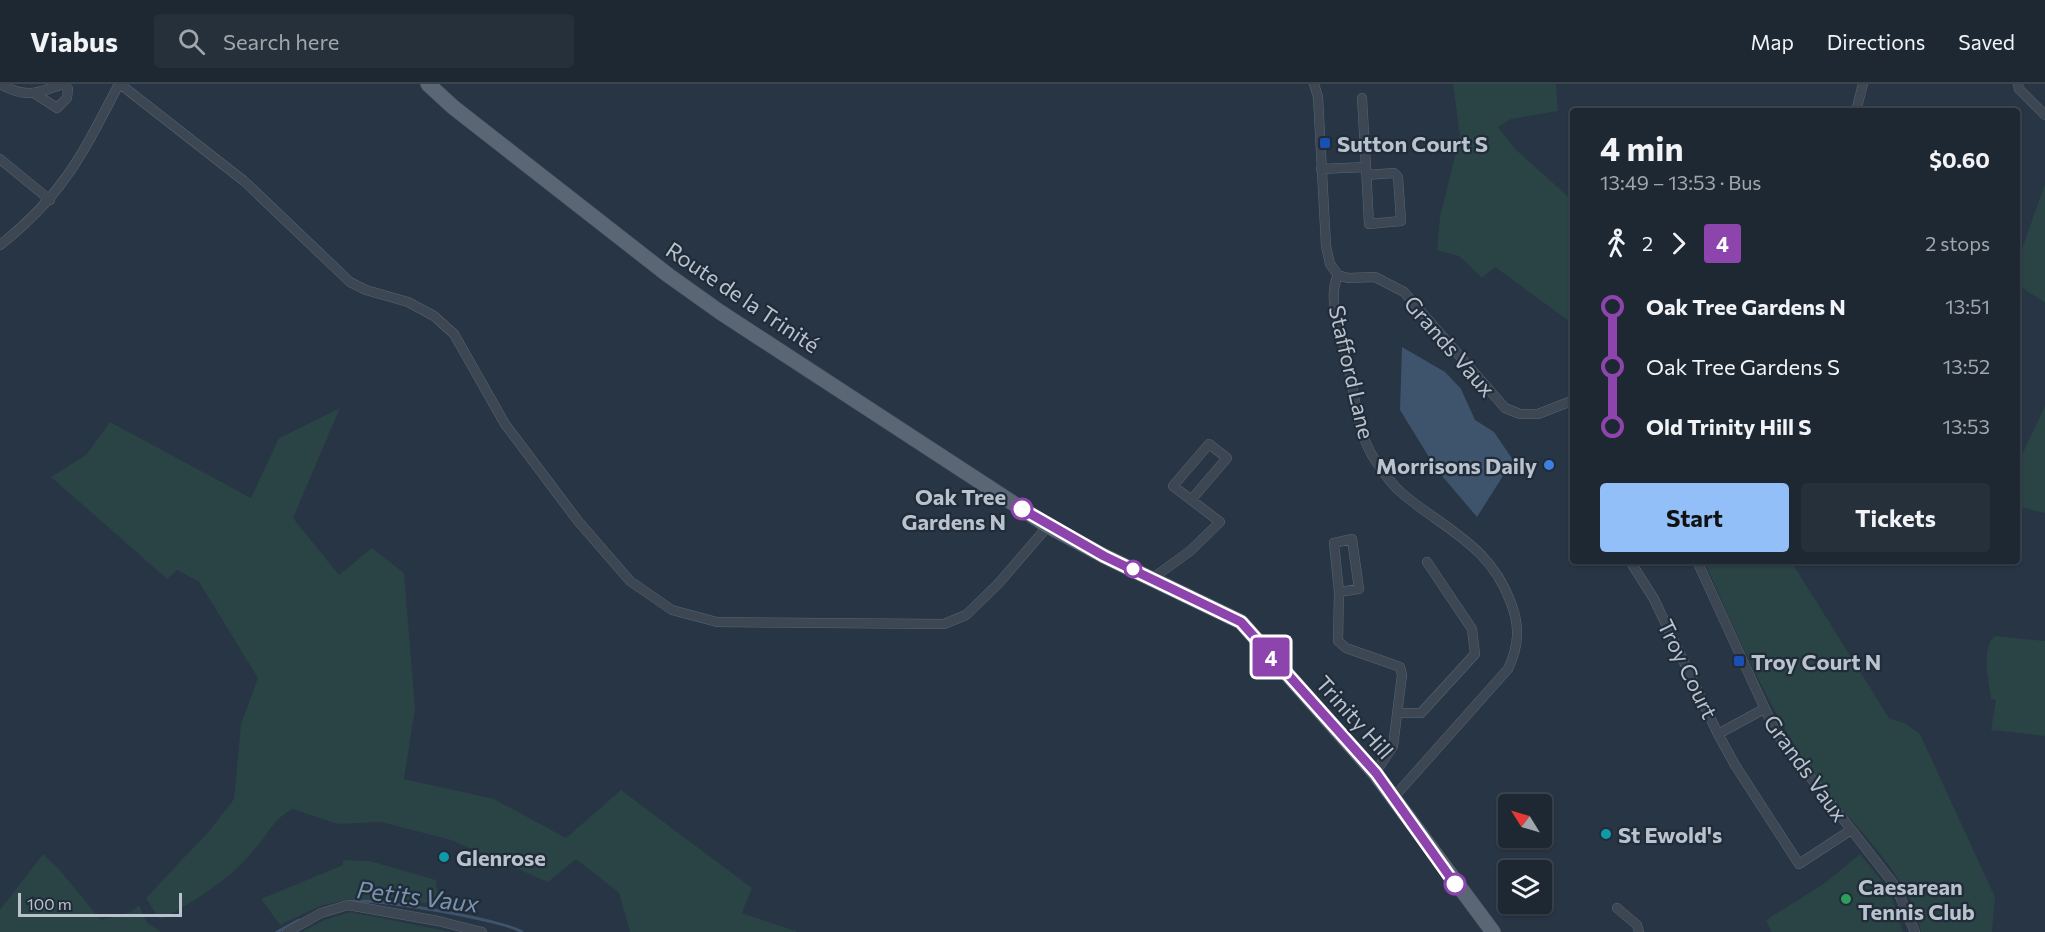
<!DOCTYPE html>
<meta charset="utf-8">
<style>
:root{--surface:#1e2833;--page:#26303b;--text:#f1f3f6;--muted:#a1a6ac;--line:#3c444e;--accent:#93bff8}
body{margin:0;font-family:Commissioner,sans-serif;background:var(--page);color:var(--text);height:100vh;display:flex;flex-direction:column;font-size:22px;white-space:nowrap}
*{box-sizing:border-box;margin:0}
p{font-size:20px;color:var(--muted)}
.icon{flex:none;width:33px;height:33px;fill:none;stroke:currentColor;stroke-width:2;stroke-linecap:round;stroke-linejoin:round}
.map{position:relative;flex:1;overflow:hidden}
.details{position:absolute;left:1570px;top:24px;width:450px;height:456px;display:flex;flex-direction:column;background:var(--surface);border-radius:6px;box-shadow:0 2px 4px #0004,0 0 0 2px var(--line)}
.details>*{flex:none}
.badge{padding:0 12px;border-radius:4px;font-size:21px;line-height:39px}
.needle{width:39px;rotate:307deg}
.buttons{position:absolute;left:1498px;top:710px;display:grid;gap:12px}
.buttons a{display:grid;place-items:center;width:54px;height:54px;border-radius:6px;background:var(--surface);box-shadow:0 2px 4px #0004,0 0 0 2px var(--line);font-size:30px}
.scale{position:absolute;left:18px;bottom:15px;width:164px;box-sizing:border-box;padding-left:6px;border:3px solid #b9c2cd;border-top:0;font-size:16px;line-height:21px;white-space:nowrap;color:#b9c2cd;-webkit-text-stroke:4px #202c39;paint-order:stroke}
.map>.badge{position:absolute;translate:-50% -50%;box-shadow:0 0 0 3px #fff}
.legs{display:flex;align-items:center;gap:9px;height:66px;padding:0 30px;font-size:20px}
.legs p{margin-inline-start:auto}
.head{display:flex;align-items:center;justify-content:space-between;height:102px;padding:0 30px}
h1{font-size:33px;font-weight:700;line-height:45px}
.cta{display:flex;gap:12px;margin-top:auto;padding:12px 30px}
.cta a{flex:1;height:69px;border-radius:6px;background:var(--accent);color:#111;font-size:24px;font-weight:700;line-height:69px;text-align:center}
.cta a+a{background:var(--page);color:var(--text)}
ul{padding:0 30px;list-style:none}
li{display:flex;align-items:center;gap:21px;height:60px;font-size:22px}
li i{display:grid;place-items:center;width:9px;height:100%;margin:0 8px;background:currentColor}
li i::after{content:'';width:15px;height:15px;margin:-8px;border:4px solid;border-radius:50%;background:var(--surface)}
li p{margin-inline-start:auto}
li:first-child i{background:linear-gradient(#0000 50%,currentColor 0)}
li:last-child i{background:linear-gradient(currentColor 50%,#0000 0)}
header{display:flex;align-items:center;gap:36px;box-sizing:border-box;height:84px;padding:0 30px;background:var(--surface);border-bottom:2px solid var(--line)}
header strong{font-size:28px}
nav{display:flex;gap:33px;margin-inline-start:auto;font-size:21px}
.search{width:420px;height:54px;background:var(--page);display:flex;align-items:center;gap:15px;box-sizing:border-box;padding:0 21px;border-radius:6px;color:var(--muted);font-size:22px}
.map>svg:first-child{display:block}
.green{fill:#2a4345}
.water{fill:#3e546d}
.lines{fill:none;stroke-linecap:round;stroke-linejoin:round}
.stream{stroke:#3e546d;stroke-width:3}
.minor-casing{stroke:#5a6571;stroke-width:10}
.primary-casing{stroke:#46505d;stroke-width:16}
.minor{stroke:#3c4753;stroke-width:9}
.primary{stroke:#5a6673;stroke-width:15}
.line-1-casing{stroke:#fff;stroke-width:14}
.line-1{stroke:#8e44ad;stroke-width:9}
.transit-dot{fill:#1a4fb4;stroke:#202c39;stroke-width:2}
.shop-dot{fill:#3f7fe0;stroke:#202c39;stroke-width:2}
.stop-1-dot{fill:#fff;stroke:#8e44ad;stroke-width:3}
.culture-dot{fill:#0f9aa8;stroke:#202c39;stroke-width:2}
.leisure-dot{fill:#2e9e5b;stroke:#202c39;stroke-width:2}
.labels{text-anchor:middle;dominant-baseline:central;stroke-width:4.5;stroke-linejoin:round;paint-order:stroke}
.poi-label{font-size:22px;font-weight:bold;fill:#b9c2cd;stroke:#202c39;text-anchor:start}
.street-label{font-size:22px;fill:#b9c2cd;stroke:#202c39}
.stop-label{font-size:22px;font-weight:bold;fill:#b9c2cd;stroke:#202c39;text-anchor:end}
.water-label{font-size:24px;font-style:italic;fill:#7a94af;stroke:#202c39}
</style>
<header>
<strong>Viabus</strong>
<div class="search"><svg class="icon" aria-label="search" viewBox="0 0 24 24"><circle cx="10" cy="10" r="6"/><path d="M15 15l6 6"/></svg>Search here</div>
<nav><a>Map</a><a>Directions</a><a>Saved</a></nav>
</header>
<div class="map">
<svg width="2045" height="848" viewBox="0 0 2045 848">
<rect width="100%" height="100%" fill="#283544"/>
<!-- green -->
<path class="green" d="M 1453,0 L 1556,0 L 1558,27 L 1511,35 L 1498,43 L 1515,65 L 1573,117 L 1574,230 L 1569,237 L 1495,183 L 1482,194 L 1459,172 L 1437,166 L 1440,133 L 1460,52 Z
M 2045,100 L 2045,219 L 2018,201 L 2018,176 Z
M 2045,322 L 2045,429 L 2018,422 L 2018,379 Z
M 340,324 L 293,434 L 339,491 L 372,464 L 404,489 L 415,624 L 404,695 L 494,715 L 566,754 L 621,706 L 752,804 L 742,829 L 798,848 L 630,848 L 619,809 L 576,775 L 548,798 L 451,756 L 381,738 L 338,740 L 293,725 C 274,734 269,749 255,765 C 228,797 198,815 162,835 L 157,832 L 146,814 L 210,746 L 234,715 L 241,640 L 258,594 L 199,498 L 177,486 L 167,495 L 51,393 L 86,371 L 110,338 L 251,414 L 279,354 Z
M 1704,477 L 1791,477 L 1889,634 L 1906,640 L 1920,650 L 1995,813 L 1992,848 L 1921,848 C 1909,786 1844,735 1809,684 C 1766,619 1736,548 1704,477 Z
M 1995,552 L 2045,557 L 2045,652 L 1991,646 L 1996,616 L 1991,615 C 1989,597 1980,564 1995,552 Z
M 43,770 L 58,784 L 101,836 L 131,828 L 139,821 L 147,839 L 161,848 L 0,848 L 0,826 Z
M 1860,770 L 1890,807 L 1903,848 L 1772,848 L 1766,836 L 1825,799 Z
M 343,776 L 370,777 L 436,796 L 438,820 L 352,815 L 320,822 L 280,841 L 261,815 L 343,781 Z
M 350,828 L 452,848 L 302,848 L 324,836 Z"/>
<!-- water -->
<path class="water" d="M 1402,263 L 1445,288 L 1461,305 L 1475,336 L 1494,348 L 1513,376 L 1477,433 L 1437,386 L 1400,326 Z"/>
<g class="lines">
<!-- stream -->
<path class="stream" d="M 347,818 C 368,812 504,836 522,848
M 277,848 L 299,836"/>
<!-- minor casing -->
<g class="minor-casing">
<path id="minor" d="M 0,0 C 25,14 36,10 63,0 L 68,5 L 67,14 L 57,24 L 34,9
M 120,0 L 244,97 L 350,198 L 366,206 L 408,218 L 434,232 L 454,250 L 505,340 L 578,437 L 630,497 L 672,526 L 717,538 L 944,540 L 966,531 L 998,500 L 1048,442
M 1314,0 L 1318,13 L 1326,162 L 1330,180 L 1338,191 L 1348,194 L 1375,193 L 1404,208 L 1505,324 L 1520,330 L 1538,330 L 1574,316
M 2018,0 L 2019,5 L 2045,31
M 1362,14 L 1366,83
M 1856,27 L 1863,0
M 0,75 L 50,116
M 1321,85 L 1366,83 L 1369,140 L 1401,137 L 1398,93 L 1394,89 L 1367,91
M 0,161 C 63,112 83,69 119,0
M 1338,191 C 1327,214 1340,246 1346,270 C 1355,305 1355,346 1375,376 C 1382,387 1393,402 1404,411 C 1448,447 1490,462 1511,519 C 1520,542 1519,562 1508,585 L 1394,713
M 1630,477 L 1654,515 L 1718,650 L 1764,625
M 1697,477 L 1776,649 L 1896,803 L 1915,848
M 1153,494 L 1190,467 L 1220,438 L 1173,402 L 1209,360 L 1227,374 L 1191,416
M 1339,508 L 1359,505 L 1352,455 L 1334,459 L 1339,508 L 1338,557 L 1346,564 L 1400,583 L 1402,591 L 1393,662 L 1375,689
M 1398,629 L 1421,629 L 1475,570 L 1472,545 L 1427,478
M 1718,650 L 1735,681 L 1799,780 L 1851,746
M 1617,824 L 1637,841 L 1639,848
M 287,848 L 321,829 L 348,821 L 438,837 L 482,848"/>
</g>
<!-- primary casing -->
<g class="primary-casing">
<path id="primary" d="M 428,0 L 453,23 L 668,191 L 720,228 L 1048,442 L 1104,472 L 1241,538 L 1375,689 L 1493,848"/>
</g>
<!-- minor -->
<use href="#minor" class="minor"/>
<!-- primary -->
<use href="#primary" class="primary"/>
</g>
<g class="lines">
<!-- line-1 casing -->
<g class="line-1-casing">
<path id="line-1" d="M 1022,425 L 1104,472 L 1241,538 L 1376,689 L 1455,800"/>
</g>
<!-- line-1 -->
<use href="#line-1" class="line-1"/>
</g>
<!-- markers -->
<g class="transit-dot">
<rect x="1319" y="53" width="12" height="12" rx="3"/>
<rect x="1733" y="571" width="12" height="12" rx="3"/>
</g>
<circle class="shop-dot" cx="1549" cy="381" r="6"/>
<g class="stop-1-dot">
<circle cx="1022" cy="425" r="10"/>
<circle cx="1133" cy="485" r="8"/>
<circle cx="1455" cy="800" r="10"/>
</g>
<g class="culture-dot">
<circle cx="1606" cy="750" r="6"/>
<circle cx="444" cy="773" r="6"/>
</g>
<circle class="leisure-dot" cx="1846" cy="815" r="6"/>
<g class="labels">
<!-- poi labels -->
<g class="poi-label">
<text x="1337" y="59">Sutton Court S</text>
<text x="1537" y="381" text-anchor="end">Morrisons Daily</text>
<text x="1751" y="577">Troy Court N</text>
<text x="1618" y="750">St Ewold's</text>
<text x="456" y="773">Glenrose</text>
<text x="1858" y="802">Caesarean<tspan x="1858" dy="25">Tennis Club</tspan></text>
</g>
<!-- street labels -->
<g class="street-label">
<text transform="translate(743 213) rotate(34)">Route de la Trinité</text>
<text transform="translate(1450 262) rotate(49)">Grands Vaux</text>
<text transform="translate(1352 288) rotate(77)">Stafford Lane</text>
<text transform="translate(1688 585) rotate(64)">Troy Court</text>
<text transform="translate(1355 633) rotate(48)">Trinity Hill</text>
<text transform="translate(1806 684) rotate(54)">Grands Vaux</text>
</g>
<!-- stop labels -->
<g class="stop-label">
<text x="1006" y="412">Oak Tree<tspan x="1006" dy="25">Gardens N</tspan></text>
</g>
<!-- water labels -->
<g class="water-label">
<text transform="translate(418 812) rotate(7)">Petits Vaux</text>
</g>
</g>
</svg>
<div class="buttons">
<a><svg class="needle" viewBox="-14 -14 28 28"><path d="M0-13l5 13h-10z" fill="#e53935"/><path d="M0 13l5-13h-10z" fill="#a1a6ac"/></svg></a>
<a><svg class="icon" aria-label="layers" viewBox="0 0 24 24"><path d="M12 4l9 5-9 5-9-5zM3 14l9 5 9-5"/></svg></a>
</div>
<div class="scale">100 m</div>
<b class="badge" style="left:1271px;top:573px;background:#8e44ad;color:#fff">4</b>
<section class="details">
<div class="head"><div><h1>4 min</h1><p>13:49 – 13:53 · Bus</p></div><b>$0.60</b></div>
<div class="legs"><svg class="icon" aria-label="walk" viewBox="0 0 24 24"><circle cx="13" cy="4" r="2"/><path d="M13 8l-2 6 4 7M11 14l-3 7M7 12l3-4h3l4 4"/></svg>2<svg class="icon" aria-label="forward" viewBox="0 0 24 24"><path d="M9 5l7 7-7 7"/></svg><b class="badge" style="background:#8e44ad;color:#fff">4</b><p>2 stops</p></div>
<ul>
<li><i style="color:#8e44ad"></i><b>Oak Tree Gardens N</b><p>13:51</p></li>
<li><i style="color:#8e44ad"></i><span>Oak Tree Gardens S</span><p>13:52</p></li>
<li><i style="color:#8e44ad"></i><b>Old Trinity Hill S</b><p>13:53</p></li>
</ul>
<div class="cta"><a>Start</a><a>Tickets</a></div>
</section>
</div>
